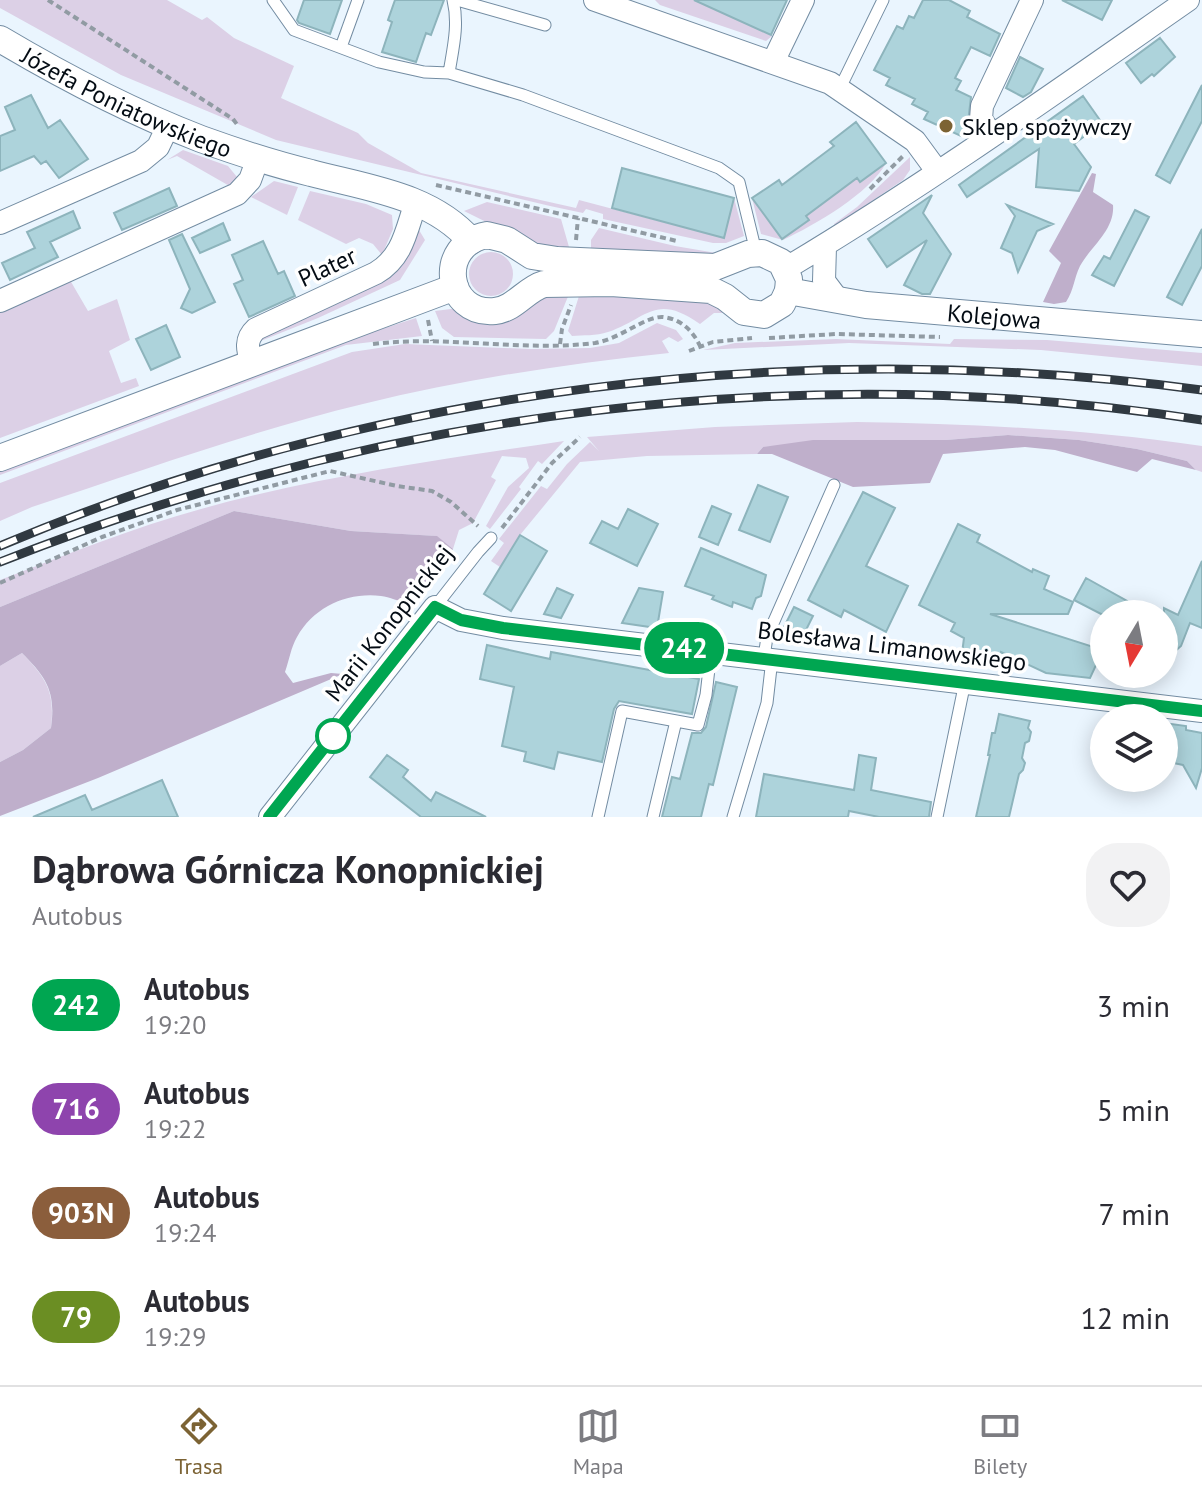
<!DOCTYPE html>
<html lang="pl">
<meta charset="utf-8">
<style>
:root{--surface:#fff;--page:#f2f2f3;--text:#2b2b33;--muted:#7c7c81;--line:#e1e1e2;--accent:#7c6334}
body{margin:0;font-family:"PT Sans",sans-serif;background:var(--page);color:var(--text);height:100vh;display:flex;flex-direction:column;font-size:30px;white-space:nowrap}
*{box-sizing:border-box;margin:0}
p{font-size:26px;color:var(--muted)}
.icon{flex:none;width:44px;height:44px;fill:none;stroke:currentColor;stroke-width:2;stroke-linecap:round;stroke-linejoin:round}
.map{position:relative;height:817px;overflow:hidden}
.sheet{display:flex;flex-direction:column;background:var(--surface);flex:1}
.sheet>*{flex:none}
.badge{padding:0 16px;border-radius:26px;font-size:28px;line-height:52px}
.needle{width:52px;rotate:190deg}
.buttons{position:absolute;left:1090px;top:600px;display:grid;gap:16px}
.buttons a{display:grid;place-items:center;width:88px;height:88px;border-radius:50%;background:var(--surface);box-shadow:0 4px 20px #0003;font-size:40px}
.map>.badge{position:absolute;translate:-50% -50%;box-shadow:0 0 0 4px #fff}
.round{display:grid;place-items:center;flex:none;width:84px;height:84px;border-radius:32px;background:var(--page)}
.summary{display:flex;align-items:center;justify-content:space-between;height:136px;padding:0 32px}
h1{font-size:38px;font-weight:700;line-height:60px}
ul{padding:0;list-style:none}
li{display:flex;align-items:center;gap:24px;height:104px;padding:0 32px}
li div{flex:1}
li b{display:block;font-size:30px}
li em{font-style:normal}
li .badge{min-width:88px;font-weight:700;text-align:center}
.dock{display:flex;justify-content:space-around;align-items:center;height:112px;border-top:2px solid var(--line);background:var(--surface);font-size:22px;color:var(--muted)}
.dock a{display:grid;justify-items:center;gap:4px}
.dock .active{color:var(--accent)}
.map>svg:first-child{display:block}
.green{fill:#dcd0e6}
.forest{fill:#bfafcb}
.building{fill:#add3db;stroke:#8db4bc;stroke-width:2}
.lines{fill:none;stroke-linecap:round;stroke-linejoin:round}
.service-casing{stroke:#738ca2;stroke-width:13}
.minor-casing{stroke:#738ca2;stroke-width:24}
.tertiary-casing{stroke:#738ca2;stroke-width:28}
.path{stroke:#919ba3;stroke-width:4;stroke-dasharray:6 4;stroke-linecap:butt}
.service{stroke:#fff;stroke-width:11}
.minor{stroke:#fff;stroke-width:22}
.tertiary{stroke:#fff;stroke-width:26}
.rail-casing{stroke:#303941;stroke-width:9}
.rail{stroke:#fff;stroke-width:6;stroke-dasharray:18;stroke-linecap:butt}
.line-casing{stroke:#fff;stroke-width:18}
.line{stroke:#00a651;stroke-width:12}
.poi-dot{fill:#7c6334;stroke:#fff;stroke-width:3}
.stop-dot{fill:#fff;stroke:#00a651;stroke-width:4}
.labels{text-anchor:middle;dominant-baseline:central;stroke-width:7;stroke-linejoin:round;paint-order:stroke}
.street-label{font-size:24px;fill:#040c14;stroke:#fff}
.poi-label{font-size:24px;fill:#040c14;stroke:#fff;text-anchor:start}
</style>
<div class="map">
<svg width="1202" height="817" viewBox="0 0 1202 817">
<rect width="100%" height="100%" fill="#eaf5fe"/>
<!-- green -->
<path class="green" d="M 0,0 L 167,0 L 202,20 L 207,17 L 234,38 L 294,66 L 281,98 L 358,133 L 368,143 L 421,173 L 576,208 L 579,200 L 723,238 L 734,198 L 744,236 L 726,243 L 713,243 L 603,219 L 603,214 L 586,209 L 583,213 L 550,206 L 276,140 L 121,75 L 0,8 Z
M 655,0 L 694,0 L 772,36 L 766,41 L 660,5 Z
M 183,150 L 228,166 L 237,177 L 233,188 L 177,156 L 167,160 Z
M 910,157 L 910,170 L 903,180 L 835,226 L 834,224 L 857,207 Z
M 886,163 C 870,193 815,225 783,240 L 761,234 L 752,198 L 783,239 L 808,221 L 806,216 L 857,178 L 861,182 Z
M 274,181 L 298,187 L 287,215 L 251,197 Z
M 310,191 L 366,204 L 392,215 L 393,229 L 382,255 L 373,244 L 359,238 L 346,244 L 298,220 Z
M 487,202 L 561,219 L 571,254 L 543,250 L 464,211 Z
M 416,225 L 425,240 L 400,280 L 318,318 L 258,342 L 258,335 L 377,278 Z
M 599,228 L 675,246 L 728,255 L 591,254 L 591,240 Z
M469 274a22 22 0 1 1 44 0a22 22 0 1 1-44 0Z
M 67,275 L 88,311 L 117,299 L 130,340 L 109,351 L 121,383 L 136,378 L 139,386 L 0,438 L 0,306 Z
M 569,294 L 554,331 L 546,339 L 454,337 L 442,328 L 435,311 Z
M 694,295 L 729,313 L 714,313 L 700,324 C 655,292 647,319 608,332 C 596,336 583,335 572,336 L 568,331 L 579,296 Z
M 416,318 L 422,336 L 346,345 L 0,475 L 0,469 L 347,340 Z
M 657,323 L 676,330 L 683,339 L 678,342 L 669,337 L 662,341 L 669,353 C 566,364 464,379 363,404 C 251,431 141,471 32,507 L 0,521 L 0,483 L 352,352 L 405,344 L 531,349 L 590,348 L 619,343 Z
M 836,339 L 950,344 L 954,339 L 1047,340 L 1202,353 L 1202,366 L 1041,350 L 849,343 L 703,350 L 735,343 Z
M 857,422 C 973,424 1087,429 1202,446 L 1202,472 L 1196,470 L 1187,461 L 1137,449 L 1079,440 L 1008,435 L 946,440 L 763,447 L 757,454 L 647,456 L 580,462 L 520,535 L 500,567 L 491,561 L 504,543 L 499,539 L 541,486 L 547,489 L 567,464 L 590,442 L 599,451 L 587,437 L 715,427 Z
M 564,441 L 542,464 L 538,461 L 519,487 L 521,489 L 490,529 L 486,526 L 508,487 L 529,468 L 526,458 L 502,456 L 491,477 L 496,480 L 473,523 L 459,530 L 453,549 L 436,536 L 351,531 L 234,511 L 0,607 L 0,580 C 66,555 132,528 201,509 C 319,476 444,459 564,441 Z
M 22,653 C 47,679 55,692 51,728 L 23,750 L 0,762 L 0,666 Z"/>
<!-- forest -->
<path class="forest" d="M 1092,173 L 1096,174 L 1093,192 L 1113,205 C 1115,230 1091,246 1080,266 C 1074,278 1074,290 1066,302 L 1054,304 L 1043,302 L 1061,263 L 1049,251 Z
M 1008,435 L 1079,440 L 1137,449 L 1187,461 L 1196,470 L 1152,459 L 1137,472 L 1055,450 L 1025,447 L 943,454 L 930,483 L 853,487 L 772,454 L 757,454 L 763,447 L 813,440 L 946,440 Z
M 234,511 L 351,531 L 437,536 L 453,549 C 446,563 431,591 417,600 C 407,607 392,597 381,596 C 347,592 314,607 297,637 C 291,647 289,661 285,672 L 293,683 L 331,673 L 343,674 L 98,778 L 0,816 L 0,762 L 23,750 L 51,728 C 56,692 47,678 22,653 L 0,666 L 0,607 Z"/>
<!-- building -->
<path class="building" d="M 304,0 L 342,0 L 330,34 L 299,23 L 297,20 Z
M 395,0 L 444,0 L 431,35 L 426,33 L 416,62 L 382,52 L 392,22 L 388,20 Z
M 694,0 L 787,0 L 771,35 Z
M 923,0 L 949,0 L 970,11 L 967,17 L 1000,34 L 990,56 L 971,47 L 955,78 L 961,81 L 956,90 L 971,97 L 968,122 L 961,136 L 924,119 L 928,112 L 912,104 L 915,99 L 886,85 L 890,78 L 874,70 L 897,26 L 903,29 L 909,16 L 914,18 Z
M 1062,0 L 1112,0 L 1102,20 Z
M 1160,38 L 1175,57 L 1154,76 L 1152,74 L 1141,83 L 1126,63 Z
M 1020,57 L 1043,69 L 1031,92 L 1023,97 L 1006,88 Z
M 1202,85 L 1202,121 L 1170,183 L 1156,175 Z
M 31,95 L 48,128 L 60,120 L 88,159 L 59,178 L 46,161 L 41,164 L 34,156 L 0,171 L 0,136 L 15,130 L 5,107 Z
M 1083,96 L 1102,123 L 1074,144 L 1091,167 L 1079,191 L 1036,187 L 1039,149 L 967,197 L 959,185 Z
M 856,122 L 886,163 L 860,182 L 857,178 L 806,216 L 809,220 L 782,239 L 752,198 L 779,180 L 782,185 L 834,146 L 830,142 Z
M 622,168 L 734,198 L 724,238 L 612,208 Z
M 169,188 L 177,206 L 122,230 L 114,213 Z
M 932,195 L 923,213 L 951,254 L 930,294 L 922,294 L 904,285 L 927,240 L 887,267 L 868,239 Z
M 1007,205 L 1053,224 L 1037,231 L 1018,272 L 1012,253 L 1001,248 L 1015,216 Z
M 1135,210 L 1149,217 L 1114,286 L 1092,275 L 1104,256 L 1110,259 Z
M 73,211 L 80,228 L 50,242 L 58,257 L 10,280 L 2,263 L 35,248 L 27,232 Z
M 223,223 L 230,240 L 200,253 L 192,238 Z
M 1202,229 L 1202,266 L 1182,305 L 1167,297 Z
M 182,234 L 215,302 L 192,313 L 181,308 L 190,289 L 169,240 Z
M 263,241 L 278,274 L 284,271 L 295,296 L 249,317 L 234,284 L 243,280 L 232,255 Z
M 166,325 L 180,357 L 151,370 L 136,339 Z
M 758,485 L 788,497 L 770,542 L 739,530 Z
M 863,492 L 895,508 L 866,566 L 908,586 L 886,632 L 844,610 L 841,617 L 808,600 Z
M 712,506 L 731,514 L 718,545 L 699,537 Z
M 628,509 L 658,524 L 637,566 L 590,543 L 602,521 L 618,529 Z
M 958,524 L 980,535 L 977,542 L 1032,572 L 1033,569 L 1049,576 L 1044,589 L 1073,602 L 1068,614 L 990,614 L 1103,650 L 1090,678 L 1046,673 L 1001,652 L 999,667 L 961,661 L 964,638 L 951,631 L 955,623 L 919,605 Z
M 520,535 L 547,551 L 511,611 L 484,594 Z
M 701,548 L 766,575 L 761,596 L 756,598 L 752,609 L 733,602 L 732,607 L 712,599 L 714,596 L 685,586 Z
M 1202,561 L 1202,628 L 1190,623 L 1181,646 L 1164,661 L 1164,608 L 1178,615 Z
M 1086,578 L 1127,601 L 1120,614 L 1101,614 L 1074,600 Z
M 557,588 L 573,595 L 561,618 L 544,614 Z
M 639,588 L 663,592 L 657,628 L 622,623 Z
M 794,607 L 813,616 L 802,638 L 783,629 Z
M 487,645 L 550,659 L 551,652 L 699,679 L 692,714 L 619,701 L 614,709 L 602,762 L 558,752 L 554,769 L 524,761 L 526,752 L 502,746 L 514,687 L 480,679 Z
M 716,682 L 737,687 L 713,785 L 709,784 L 701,817 L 662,817 L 672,777 L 680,779 L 692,733 L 701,733 L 706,727 Z
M 999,714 L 1030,721 L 1028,728 L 1031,732 L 1029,741 L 1025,743 L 1022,758 L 1025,763 L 1023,770 L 1019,774 L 1009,817 L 976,817 L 990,755 L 988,755 L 992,733 L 995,733 Z
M 1164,723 L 1186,726 L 1186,730 L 1202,733 L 1202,768 L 1196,788 L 1183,765 L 1164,761 Z
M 387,755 L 408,770 L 403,777 L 431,801 L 436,792 L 486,817 L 421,817 L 370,777 Z
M 859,755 L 876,758 L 871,790 L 931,802 L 929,817 L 879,817 L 849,811 L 848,817 L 756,817 L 764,774 L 854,790 Z
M 162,780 L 178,817 L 33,817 L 85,795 L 92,810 Z"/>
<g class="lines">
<!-- service casing -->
<g class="service-casing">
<path id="service" d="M 273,0 L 294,30 L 379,62 L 424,72 L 449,73 L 523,95 L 719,168 L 739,182 L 756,252
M 457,0 L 545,25
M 341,47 L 358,0
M 449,73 C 453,48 459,25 453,0
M 840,88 L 883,0
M 435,607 L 478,552 L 491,538
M 764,657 L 767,637 L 834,485
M 598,817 L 622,711 L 698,725 L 706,695 L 711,651
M 653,817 L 676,721
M 733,817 L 767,703 L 772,659
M 937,817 L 965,682"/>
</g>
<!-- minor casing -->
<g class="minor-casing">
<path id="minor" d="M 595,0 L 830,83 L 915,141 L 937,171
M 773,62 L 803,0
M 992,136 L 981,119 L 982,106 L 1032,0
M 0,223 L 141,161 L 158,147 L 168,126
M 825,247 L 824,281 L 839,301
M 785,269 C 924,186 1056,92 1188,0
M 0,301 L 237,194 L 250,180 L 258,158
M 252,363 C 247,350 245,339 256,329 L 376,273 C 403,257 406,231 416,202
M 270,817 L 435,607 L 461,620 L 503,628 L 1202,711"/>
</g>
<!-- tertiary casing -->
<g class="tertiary-casing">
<g id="tertiary">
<path id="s1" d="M 0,39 C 64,77 131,112 201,139 C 237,152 274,164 311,173 C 367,188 431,195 471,241"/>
<path d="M 487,235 L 507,240 L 532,256 L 557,260 L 715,267 L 748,254 L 762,253 L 781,262 L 789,279 L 788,291 L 782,304 L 764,315 L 744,312 L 725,297 L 711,290 L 611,283 L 544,284 C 526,289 515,309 495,311 C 445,316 436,244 487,235 Z"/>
<path id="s2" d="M 788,291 L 866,305 L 1202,334"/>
<path d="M 0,458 L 455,287"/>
</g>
</g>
<!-- path -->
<path class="path" d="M 48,0 L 233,119 L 239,127
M 436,185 L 677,241
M 870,189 L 903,156
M 576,240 L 578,218
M 428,320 L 432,341
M 769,338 L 836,334 L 940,337
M 373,344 C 447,335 521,352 595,343 C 620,339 645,316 663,317 C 681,319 693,331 700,346
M 560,344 L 562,329 L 571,305
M 689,351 L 713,342 L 752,338
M 502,528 L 552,463 L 580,437
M 0,583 L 102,537 L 177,510 L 330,471 L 397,486 L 432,491 L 451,502 L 478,526"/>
<!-- service -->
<use href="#service" class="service"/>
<!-- minor -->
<use href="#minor" class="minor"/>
<!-- tertiary -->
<use href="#tertiary" class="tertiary"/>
<!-- rail casing -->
<g class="rail-casing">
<path id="rail" d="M 0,546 C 376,387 797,336 1202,390
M 0,562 C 380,412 798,357 1202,420"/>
</g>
<!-- rail -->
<use href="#rail" class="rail"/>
</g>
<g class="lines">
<!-- line casing -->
<g class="line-casing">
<path id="line" d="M 269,817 L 435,607 L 461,620 L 503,628 L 1202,711"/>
</g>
<!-- line -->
<use href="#line" class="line"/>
</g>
<!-- markers -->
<circle class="poi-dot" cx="946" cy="126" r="8"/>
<circle class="stop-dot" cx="333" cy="736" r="16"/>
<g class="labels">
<!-- street labels -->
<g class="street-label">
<text stroke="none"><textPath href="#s1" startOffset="142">Józefa Poniatowskiego</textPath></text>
<text transform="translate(327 267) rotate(-25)">Plater</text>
<text stroke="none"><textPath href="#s2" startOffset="208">Kolejowa</textPath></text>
<text transform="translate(389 623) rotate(-52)">Marii Konopnickiej</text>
<text transform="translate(892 646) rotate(7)">Bolesława Limanowskiego</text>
</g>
<!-- poi labels -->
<g class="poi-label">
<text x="962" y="126">Sklep spożywczy</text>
</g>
</g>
</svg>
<div class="buttons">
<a><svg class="needle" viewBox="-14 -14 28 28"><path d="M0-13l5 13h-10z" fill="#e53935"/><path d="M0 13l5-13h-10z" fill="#7c7c81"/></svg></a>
<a><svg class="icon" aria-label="layers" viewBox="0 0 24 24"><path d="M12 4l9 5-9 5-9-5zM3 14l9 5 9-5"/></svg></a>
</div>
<b class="badge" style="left:684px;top:648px;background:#00a651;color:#fff">242</b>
</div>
<section class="sheet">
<div class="summary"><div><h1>Dąbrowa Górnicza Konopnickiej</h1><p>Autobus</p></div><a class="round"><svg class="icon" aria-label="heart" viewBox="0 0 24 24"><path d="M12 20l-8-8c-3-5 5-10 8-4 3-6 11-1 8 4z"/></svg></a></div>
<ul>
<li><span class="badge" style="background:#00a651;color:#fff">242</span><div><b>Autobus</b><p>19:20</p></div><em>3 min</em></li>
<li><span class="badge" style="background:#8e44ad;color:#fff">716</span><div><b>Autobus</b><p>19:22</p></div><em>5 min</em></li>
<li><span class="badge" style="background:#8b5e3c;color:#fff">903N</span><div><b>Autobus</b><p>19:24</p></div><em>7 min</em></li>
<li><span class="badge" style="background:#6b8e23;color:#fff">79</span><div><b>Autobus</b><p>19:29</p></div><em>12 min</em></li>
</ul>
</section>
<nav class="dock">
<a class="active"><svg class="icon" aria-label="directions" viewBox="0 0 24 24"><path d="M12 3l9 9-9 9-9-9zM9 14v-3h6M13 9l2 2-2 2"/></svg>Trasa</a>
<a><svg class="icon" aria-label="map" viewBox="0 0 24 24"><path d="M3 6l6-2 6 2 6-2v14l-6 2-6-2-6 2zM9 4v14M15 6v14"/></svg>Mapa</a>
<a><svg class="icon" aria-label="tickets" viewBox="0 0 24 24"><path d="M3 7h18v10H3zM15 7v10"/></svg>Bilety</a>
</nav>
